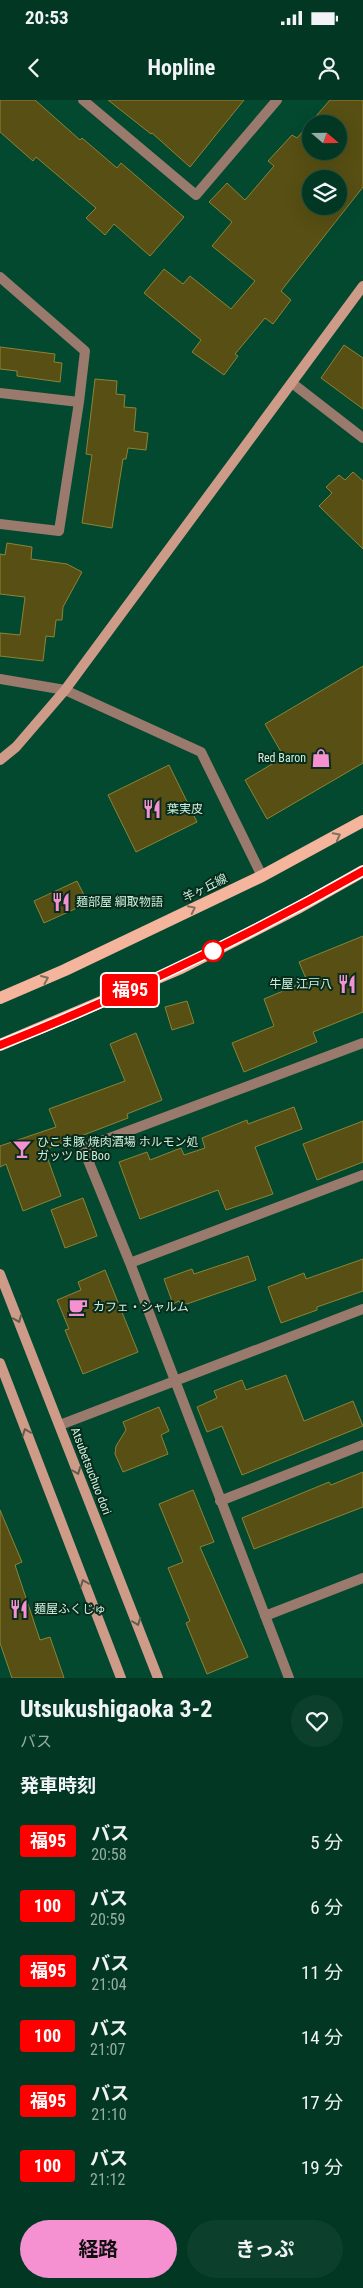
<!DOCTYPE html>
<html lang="ja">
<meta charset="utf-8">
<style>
:root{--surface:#023724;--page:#0c3f2c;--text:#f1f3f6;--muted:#96aca6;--line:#235141;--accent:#f590d1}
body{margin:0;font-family:"Roboto Condensed","Noto Sans JP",sans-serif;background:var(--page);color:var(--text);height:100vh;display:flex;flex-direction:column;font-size:19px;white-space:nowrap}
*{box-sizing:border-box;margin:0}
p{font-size:16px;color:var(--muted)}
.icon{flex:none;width:28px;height:28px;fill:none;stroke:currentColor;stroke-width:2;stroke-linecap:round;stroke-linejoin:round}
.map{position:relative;height:1578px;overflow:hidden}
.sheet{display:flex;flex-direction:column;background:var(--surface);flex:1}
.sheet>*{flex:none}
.badge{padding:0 10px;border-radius:4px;font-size:18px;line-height:32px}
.needle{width:32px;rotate:110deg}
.buttons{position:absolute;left:302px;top:15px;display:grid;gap:10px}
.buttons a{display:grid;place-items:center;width:45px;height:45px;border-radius:50%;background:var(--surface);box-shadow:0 5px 20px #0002,0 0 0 1px var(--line);font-size:25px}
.map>.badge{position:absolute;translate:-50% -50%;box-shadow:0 0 0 2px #fff}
h2{padding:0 20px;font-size:19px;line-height:45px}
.round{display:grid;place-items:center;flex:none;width:52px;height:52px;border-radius:26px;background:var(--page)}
.summary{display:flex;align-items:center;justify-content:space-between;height:85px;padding:0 20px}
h1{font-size:24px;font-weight:700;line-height:38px}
.cta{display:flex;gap:10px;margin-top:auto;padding:10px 20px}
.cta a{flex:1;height:58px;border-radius:30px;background:var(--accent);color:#111;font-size:20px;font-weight:700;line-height:58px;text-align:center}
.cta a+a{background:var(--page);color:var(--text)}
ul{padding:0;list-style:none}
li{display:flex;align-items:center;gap:15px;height:65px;padding:0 20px}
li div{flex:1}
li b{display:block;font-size:19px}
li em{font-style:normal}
li .badge{min-width:55px;font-weight:700;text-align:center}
.status{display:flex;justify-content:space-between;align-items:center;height:35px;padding:0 25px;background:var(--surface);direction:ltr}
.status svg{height:14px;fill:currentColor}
header{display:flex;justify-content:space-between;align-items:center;height:65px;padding:0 20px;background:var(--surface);font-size:22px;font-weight:700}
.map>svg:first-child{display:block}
.building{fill:#574f13;stroke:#8d8337;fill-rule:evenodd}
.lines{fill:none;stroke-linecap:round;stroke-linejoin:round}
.street{stroke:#997a6d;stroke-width:10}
.secondary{stroke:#cd9b88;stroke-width:10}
.primary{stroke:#f5b49c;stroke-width:12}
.oneway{stroke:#7e705c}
.oneway2{stroke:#615d4d}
.line-casing{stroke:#fff;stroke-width:11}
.line{stroke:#f00;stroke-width:8}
.stop-dot{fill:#fff;stroke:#f00;stroke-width:2.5}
.labels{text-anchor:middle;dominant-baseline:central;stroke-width:4;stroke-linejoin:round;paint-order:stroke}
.poi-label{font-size:12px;fill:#cbf1dd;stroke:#082b1c;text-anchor:start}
.street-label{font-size:12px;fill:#cbf1dd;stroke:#082b1c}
</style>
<div class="status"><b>20:53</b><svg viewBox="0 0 49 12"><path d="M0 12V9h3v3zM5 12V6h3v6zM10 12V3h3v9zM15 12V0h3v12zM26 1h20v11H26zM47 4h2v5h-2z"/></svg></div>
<header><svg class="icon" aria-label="back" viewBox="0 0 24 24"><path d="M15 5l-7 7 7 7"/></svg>Hopline<svg class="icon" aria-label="person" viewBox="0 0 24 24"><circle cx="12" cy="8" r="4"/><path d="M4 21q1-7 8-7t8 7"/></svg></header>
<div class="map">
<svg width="363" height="1578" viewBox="0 0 363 1578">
<rect width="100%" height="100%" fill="#024930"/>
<!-- building -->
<path class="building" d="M 0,0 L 35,0 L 80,40 L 82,38 L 117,68 L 121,63 L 184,117 L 150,156 L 114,124 L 105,135 L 86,118 L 96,108 L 36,57 L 33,61 L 0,32 Z
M 108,0 L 244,0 L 190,67 L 152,33 L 151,34 Z
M 330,0 L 363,0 L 363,87 L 281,191 L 291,200 L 273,224 L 265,218 L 235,254 L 238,256 L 224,275 L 192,252 L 201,240 L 144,193 L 164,169 L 183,184 L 190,176 L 231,209 L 255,181 L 212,146 L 232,122 L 209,102 L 227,83 L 245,100 L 274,66 L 268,61 L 292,35 L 297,38 ZM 311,24 L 339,24 L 339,51 L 311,51 ZM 311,79 L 339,79 L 339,106 L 311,106 Z
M 344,245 L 363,258 L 363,309 L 321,278 Z
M 0,247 L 55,254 L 54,262 L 62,263 L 60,282 L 17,276 L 17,271 L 0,269 Z
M 95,279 L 117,281 L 116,294 L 125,295 L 124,307 L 136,308 L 134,331 L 148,333 L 146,350 L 128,348 L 126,359 L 123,359 L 112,428 L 82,423 L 92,355 L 86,354 Z
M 353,372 L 363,381 L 363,449 L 319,406 L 332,393 L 326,387 L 339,375 L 345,380 Z
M 7,443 L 32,447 L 31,459 L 67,464 L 82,472 L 63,507 L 62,520 L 56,520 L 54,537 L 46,536 L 43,561 L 0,556 L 0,533 L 20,535 L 25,497 L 0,494 L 0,454 L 5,455 Z
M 363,566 L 363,663 L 267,719 L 245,680 L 284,657 L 265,624 Z
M 169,665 L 197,722 L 136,752 L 108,695 Z
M 77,781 L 88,803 L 44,823 L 34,801 Z
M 363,836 L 363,912 L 313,932 L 317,942 L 244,972 L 232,943 L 274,926 L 264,899 L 307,881 L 299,862 Z
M 187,901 L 194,923 L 172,930 L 165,907 Z
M 136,933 L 162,1000 L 127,1014 L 128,1018 L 47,1049 L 45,1051 L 61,1096 L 23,1111 L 6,1064 L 0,1067 L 0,1046 L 56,1027 L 49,1009 L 125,981 L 110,944 Z
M 294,1007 L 302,1029 L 255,1047 L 273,1094 L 226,1110 L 218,1090 L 140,1119 L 119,1062 L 147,1052 L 150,1060 L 181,1048 L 184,1055 L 205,1048 L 202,1038 L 247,1020 L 248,1024 Z
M 363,1021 L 363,1062 L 317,1080 L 303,1044 Z
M 83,1098 L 97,1136 L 65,1148 L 51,1110 Z
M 248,1156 L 256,1180 L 181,1206 L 179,1201 L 173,1204 L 164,1179 L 192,1169 L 194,1174 Z
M 363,1159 L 363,1191 L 317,1207 L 317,1210 L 281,1223 L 268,1187 L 304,1173 L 306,1179 Z
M 105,1170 L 138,1252 L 83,1274 L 65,1230 L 69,1229 L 57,1200 L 81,1190 L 78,1182 Z
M 286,1275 L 304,1321 L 353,1301 L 363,1326 L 242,1375 L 222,1326 L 207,1332 L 197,1307 L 217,1298 L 214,1291 L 242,1280 L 246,1290 Z
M 159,1307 L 169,1331 L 161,1335 L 168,1354 L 123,1372 L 115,1354 L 116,1346 L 126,1330 L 123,1322 Z
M 363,1372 L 363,1407 L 254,1449 L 242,1418 L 329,1382 L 331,1385 Z
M 193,1390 L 214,1442 L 200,1447 L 248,1557 L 207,1574 L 186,1523 L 190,1521 L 168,1468 L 183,1462 L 159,1404 Z
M 0,1410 L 22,1462 L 15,1465 L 40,1540 L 50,1537 L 64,1578 L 12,1578 L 0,1543 Z"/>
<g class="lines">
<!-- street -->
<path class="street" d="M 83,0 L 196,95 L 277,0
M 0,177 L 85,251 L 79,302 L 59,431 L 0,424
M 292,283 L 363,338
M 0,293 L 79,302
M 0,579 L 65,590 L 201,652 L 262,776
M 130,1163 L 363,1075
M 60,1325 L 363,1209
M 220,1401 L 363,1345
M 265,1516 L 363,1478
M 289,1578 L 130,1163 L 83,1048 L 363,943"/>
<!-- secondary -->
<path class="secondary" d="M 0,660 L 16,647 L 65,590 L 363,186
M 0,1174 L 158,1578
M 0,1263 L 121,1578"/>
<!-- primary -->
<path class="primary" d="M 0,898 L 65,870 L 262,776 L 363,721
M 0,945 L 181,868 L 296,809 L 363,771"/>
</g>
<!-- one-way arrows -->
<defs><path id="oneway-chevron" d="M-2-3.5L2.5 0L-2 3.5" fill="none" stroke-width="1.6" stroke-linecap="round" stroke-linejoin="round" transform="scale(1.25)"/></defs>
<g class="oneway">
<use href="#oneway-chevron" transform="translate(337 736) rotate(-28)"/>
<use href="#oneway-chevron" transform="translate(192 809) rotate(-26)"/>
<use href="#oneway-chevron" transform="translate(45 879) rotate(-23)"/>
</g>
<g class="oneway2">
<use href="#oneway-chevron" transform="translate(18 1219) rotate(68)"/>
<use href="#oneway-chevron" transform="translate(26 1332) rotate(-111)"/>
<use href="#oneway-chevron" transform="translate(77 1371) rotate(69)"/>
<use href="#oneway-chevron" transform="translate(84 1483) rotate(-111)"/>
<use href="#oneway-chevron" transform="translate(137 1522) rotate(69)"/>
</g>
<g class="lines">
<!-- line casing -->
<g class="line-casing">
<path id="line" d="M 0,945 C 126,895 245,838 363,771"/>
</g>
<!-- line -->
<use href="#line" class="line"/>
</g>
<!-- icons -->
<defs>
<g id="shop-bare" transform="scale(1.5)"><path d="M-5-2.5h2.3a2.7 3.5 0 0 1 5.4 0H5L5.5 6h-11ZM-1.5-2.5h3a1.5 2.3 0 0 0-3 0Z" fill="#f590d1" stroke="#082b1c" stroke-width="2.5" paint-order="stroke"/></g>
<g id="restaurant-bare" transform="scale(1.5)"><path d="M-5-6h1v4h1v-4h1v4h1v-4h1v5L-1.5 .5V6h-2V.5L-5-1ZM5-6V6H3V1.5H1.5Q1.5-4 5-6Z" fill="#f590d1" stroke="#082b1c" stroke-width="2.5" paint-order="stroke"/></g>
<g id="bar-bare" transform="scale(1.5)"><path d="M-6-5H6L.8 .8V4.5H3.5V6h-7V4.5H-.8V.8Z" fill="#f590d1" stroke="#082b1c" stroke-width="2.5" paint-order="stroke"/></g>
<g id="cafe-bare" transform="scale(1.5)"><path d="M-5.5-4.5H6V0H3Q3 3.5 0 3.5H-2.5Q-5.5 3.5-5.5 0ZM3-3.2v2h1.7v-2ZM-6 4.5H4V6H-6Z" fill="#f590d1" stroke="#082b1c" stroke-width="2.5" paint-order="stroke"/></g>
</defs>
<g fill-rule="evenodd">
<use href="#shop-bare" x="321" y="658"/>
<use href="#restaurant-bare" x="152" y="709"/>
<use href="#restaurant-bare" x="61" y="802"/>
<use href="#restaurant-bare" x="347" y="884"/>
<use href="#bar-bare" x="22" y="1049"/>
<use href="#cafe-bare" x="78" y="1207"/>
<use href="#restaurant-bare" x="19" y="1509"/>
</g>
<!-- markers -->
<circle class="stop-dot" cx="213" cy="851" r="10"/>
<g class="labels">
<!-- poi labels -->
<g class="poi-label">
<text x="306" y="658" text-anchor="end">Red Baron</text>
<text x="167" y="709">葉実皮</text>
<text x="76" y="802">麺部屋 綱取物語</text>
<text x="332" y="884" text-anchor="end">牛屋 江戸八</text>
<text x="37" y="1042">ひこま豚 焼肉酒場 ホルモン処<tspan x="37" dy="14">ガッツ DE Boo</tspan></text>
<text x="93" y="1207">カフェ・シャルム</text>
<text x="34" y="1509">麺屋ふくじゅ</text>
</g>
<!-- street labels -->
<g class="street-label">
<text transform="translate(205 788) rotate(-26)">羊ヶ丘線</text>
<text transform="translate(91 1371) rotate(69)">Atsubetsuchuo dori</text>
</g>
</g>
</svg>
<div class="buttons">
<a><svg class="needle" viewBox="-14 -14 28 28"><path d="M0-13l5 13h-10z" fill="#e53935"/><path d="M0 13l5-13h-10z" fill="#96aca6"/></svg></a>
<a><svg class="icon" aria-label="layers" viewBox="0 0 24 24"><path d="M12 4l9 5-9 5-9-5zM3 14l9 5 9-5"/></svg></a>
</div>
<b class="badge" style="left:130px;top:890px;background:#f00;color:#fff">福95</b>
</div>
<section class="sheet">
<div class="summary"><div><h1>Utsukushigaoka 3-2</h1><p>バス</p></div><a class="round"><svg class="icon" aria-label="heart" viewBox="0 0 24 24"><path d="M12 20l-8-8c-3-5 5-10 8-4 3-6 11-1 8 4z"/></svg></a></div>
<h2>発車時刻</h2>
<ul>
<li><span class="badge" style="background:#f00;color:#fff">福95</span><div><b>バス</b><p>20:58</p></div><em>5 分</em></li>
<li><span class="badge" style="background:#f00;color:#fff">100</span><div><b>バス</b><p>20:59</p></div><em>6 分</em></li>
<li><span class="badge" style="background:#f00;color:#fff">福95</span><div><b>バス</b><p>21:04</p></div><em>11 分</em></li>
<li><span class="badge" style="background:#f00;color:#fff">100</span><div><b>バス</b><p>21:07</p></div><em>14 分</em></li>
<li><span class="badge" style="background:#f00;color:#fff">福95</span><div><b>バス</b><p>21:10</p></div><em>17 分</em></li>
<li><span class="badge" style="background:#f00;color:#fff">100</span><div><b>バス</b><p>21:12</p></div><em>19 分</em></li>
</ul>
<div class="cta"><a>経路</a><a>きっぷ</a></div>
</section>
